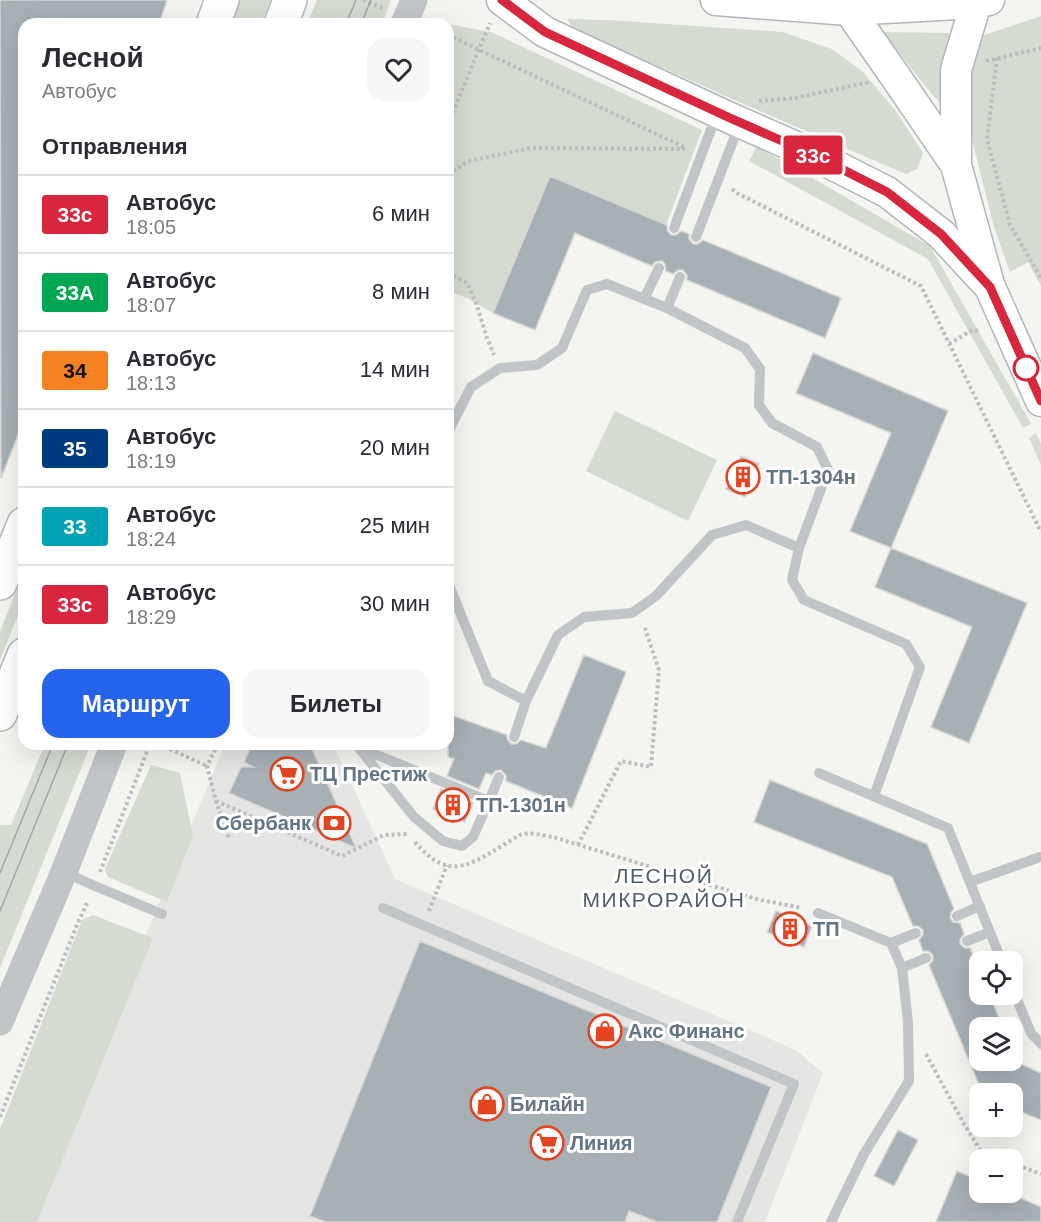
<!DOCTYPE html>
<html lang="ru">
<meta charset="utf-8">
<style>
:root{--surface:#fff;--page:#f7f7f7;--text:#2b2b33;--muted:#7c7c81;--line:#e1e1e2;--accent:#2563eb}
body{margin:0;font-family:Arial,sans-serif;background:var(--page);color:var(--text);height:100vh;display:flex;flex-direction:column;font-size:22px;white-space:nowrap}
*{box-sizing:border-box;margin:0}
p{font-size:20px;color:var(--muted)}
.icon{flex:none;width:33px;height:33px;fill:none;stroke:currentColor;stroke-width:2;stroke-linecap:round;stroke-linejoin:round}
.map{position:relative;flex:1;overflow:hidden}
.details{position:absolute;left:18px;top:18px;width:436px;height:732px;display:flex;flex-direction:column;background:var(--surface);border-radius:18px;box-shadow:0 6px 24px #0002}
.details>*{flex:none}
.badge{padding:0 12px;border-radius:4px;font-size:21px;line-height:39px}
.tools{position:absolute;left:969px;top:951px;display:grid;gap:12px}
.tools a{display:grid;place-items:center;width:54px;height:54px;border-radius:12px;background:var(--surface);box-shadow:0 6px 24px #0002;font-size:30px}
.map>.badge{position:absolute;translate:-50% -50%;box-shadow:0 0 0 3px #fff}
h2{padding:0 24px;font-size:22px;line-height:54px}
.round{display:grid;place-items:center;flex:none;width:63px;height:63px;border-radius:18px;background:var(--page)}
.headline{display:flex;align-items:center;justify-content:space-between;height:102px;padding:0 24px}
h1{font-size:28px;font-weight:800;line-height:45px}
.primary-button{display:flex;gap:12px;margin-top:auto;padding:12px 24px}
.primary-button a{flex:1;height:69px;border-radius:18px;background:var(--accent);color:#fff;font-size:24px;font-weight:800;line-height:69px;text-align:center}
.primary-button a+a{background:var(--page);color:var(--text)}
ul{padding:0;list-style:none}
li{display:flex;align-items:center;gap:18px;height:78px;padding:0 24px;border-top:2px solid var(--line)}
li div{flex:1}
li b{display:block;font-size:22px}
li em{font-style:normal}
li .badge{min-width:66px;font-weight:700;text-align:center}
.map>svg:first-child{display:block}
.built{fill:#e5e5e3}
.green{fill:#d5dbd1}
.building{fill:#a7b0b5;stroke:#d5d5d3;stroke-width:1.5}
.lines{fill:none;stroke-linecap:round;stroke-linejoin:round}
.secondary-casing{stroke:#b1b7bb;stroke-width:33}
.primary-casing{stroke:#b2b7ba;stroke-width:36}
.path{stroke:#bbbdbf;stroke-width:4;stroke-dasharray:3 3;stroke-linecap:butt}
.service{stroke:#c1c5c8;stroke-width:10}
.tertiary{stroke:#c1c5c8;stroke-width:27}
.secondary{stroke:#fff;stroke-width:30}
.primary{stroke:#fff;stroke-width:33}
.tram{stroke:#a0a7ab;stroke-width:1.5}
.line-casing{stroke:#fff;stroke-width:14}
.line{stroke:#d7263d;stroke-width:9}
.stop-dot{fill:#fff;stroke:#d7263d;stroke-width:3}
.labels{text-anchor:middle;dominant-baseline:central;stroke-width:6;stroke-linejoin:round;paint-order:stroke}
.poi-label{font-size:20px;font-weight:bold;fill:#637581;stroke:#fff;text-anchor:start}
.neighbourhood-label{font-size:21px;letter-spacing:1.5px;fill:#515e66;stroke:#fff}
</style>
<div class="map">
<svg width="1041" height="1222" viewBox="0 0 1041 1222">
<rect width="100%" height="100%" fill="#f4f4f0"/>
<!-- built -->
<path class="built" d="M 225,744 L 333,744 L 395,879 L 796,1050 L 823,1073 L 765,1222 L 27,1222 Z"/>
<!-- green -->
<path class="green" d="M 239,0 L 271,0 L 261,24 L 231,24 Z
M 317,0 L 391,0 L 382,24 L 307,24 Z
M 1041,16 L 1041,286 L 1028,262 L 1010,272 L 994,227 L 970,132 L 969,54 L 982,36 Z
M 567,19 L 608,20 L 782,32 L 832,49 L 862,71 L 895,110 L 923,153 L 917,169 L 906,174 L 894,169 L 732,99 L 573,28 Z
M 453,25 L 491,32 L 702,130 L 666,225 L 550,176 L 493,313 L 467,298 L 449,291 L 448,26 Z
M 882,32 L 954,33 C 939,57 941,75 940,103 C 919,80 902,55 882,32 Z
M 757,146 L 930,246 L 1031,424 L 1023,428 L 928,259 L 749,161 Z
M 615,411 L 717,460 L 688,521 L 586,471 Z
M 1036,433 L 1041,444 L 1041,465 L 1029,438 Z
M 24,572 L 24,600 L 0,660 L 0,631 Z
M 45,744 L 91,744 L 0,968 L 0,825 L 11,825 Z
M 151,765 L 180,773 L 193,836 L 167,902 L 108,877 L 105,869 Z
M 93,915 L 153,938 L 37,1222 L 0,1222 L 0,1129 L 82,920 Z"/>
<!-- building -->
<path class="building" d="M 0,0 L 167,0 L 159,24 L 24,24 L 24,420 L 1,478 Z
M 550,176 L 667,225 L 667,230 L 671,235 L 676,235 L 681,231 L 689,234 L 689,239 L 693,244 L 698,244 L 703,240 L 841,298 L 825,338 L 687,280 L 687,275 L 683,270 L 678,270 L 673,274 L 666,271 L 665,264 L 662,261 L 655,262 L 652,266 L 575,233 L 535,330 L 493,313 Z
M 813,353 L 948,411 L 891,548 L 850,531 L 891,433 L 796,393 Z
M 741,456 L 759,464 L 745,497 L 726,489 Z
M 891,548 L 1027,603 L 969,743 L 931,727 L 972,627 L 875,587 Z
M 584,655 L 626,672 L 572,808 L 506,781 L 506,775 L 501,770 L 495,771 L 492,775 L 486,773 L 479,789 L 447,776 L 454,759 L 448,757 L 448,714 L 507,735 L 507,739 L 511,744 L 516,744 L 521,740 L 546,748 Z
M 252,744 L 310,744 L 356,848 L 229,793 L 241,767 L 253,767 L 244,762 Z
M 770,780 L 927,844 L 954,909 L 951,912 L 950,918 L 953,922 L 960,923 L 964,934 L 960,939 L 960,944 L 965,948 L 970,948 L 980,971 L 980,994 L 989,994 L 1003,1028 L 980,1028 L 980,1060 L 1012,1060 L 1012,1050 L 1018,1063 L 1041,1073 L 1041,1120 L 1012,1108 L 1012,1094 L 983,1094 L 929,965 L 933,960 L 933,955 L 928,951 L 923,951 L 919,940 L 923,935 L 923,930 L 918,926 L 913,926 L 892,877 L 754,822 Z
M 441,789 L 473,803 L 465,822 L 433,809 Z
M 776,911 L 812,926 L 804,947 L 767,932 Z
M 420,941 L 771,1087 L 717,1222 L 658,1222 L 629,1211 L 625,1222 L 326,1222 L 310,1216 Z
M 898,1130 L 918,1140 L 894,1186 L 874,1176 Z
M 957,1171 L 980,1181 L 980,1192 L 1007,1192 L 1041,1207 L 1041,1222 L 936,1222 Z"/>
<g class="lines">
<!-- secondary casing -->
<g class="secondary-casing">
<path id="secondary" d="M 502,0 L 545,32 L 730,118 L 814,155 L 887,192 L 941,234 L 990,287 L 1041,401
M 716,0 L 849,10 L 976,3 L 989,0
M 850,0 L 849,10 L 895,76 L 956,165
M 976,3 L 956,70 L 956,165 L 988,281"/>
</g>
<!-- primary casing -->
<g class="primary-casing">
<path id="primary" d="M 213,24 L 222,0
M 281,24 L 290,0
M 0,583 L 24,524
M 0,714 L 24,655"/>
</g>
<!-- path -->
<path class="path" d="M 363,0 L 385,9
M 448,35 L 686,148
M 997,58 L 987,139 L 1010,225 L 1041,278
M 986,61 L 1041,48
M 759,101 L 795,98 L 870,82
M 448,124 L 490,23
M 448,174 L 469,161 L 531,148 L 685,149
M 732,189 L 737,193 L 921,286 L 1041,532
M 448,273 L 467,283 L 476,303 L 487,338 L 494,355
M 949,344 L 972,330 L 981,331
M 159,744 L 207,766
M 218,744 L 207,766 L 216,801 L 229,838
M 216,801 L 342,856 L 384,835 L 409,834
M 415,842 C 445,878 465,869 500,847 C 507,843 514,838 520,835 C 529,831 544,836 553,837 L 756,899 L 802,908
M 578,845 L 621,761 L 651,767 L 659,670 L 644,625
M 100,872 L 150,744
M 429,911 L 447,865
M 926,1054 L 964,1124 L 981,1151 L 1004,1160
M 0,1117 L 77,925 L 88,901
M 1012,1163 L 1041,1174"/>
<!-- service -->
<path class="service" d="M 674,228 L 710,132 L 719,113
M 696,237 L 740,123
M 644,299 L 659,268
M 667,308 L 680,277
M 448,432 L 471,387 L 500,368 L 537,365 L 562,348 L 587,290 L 607,284 L 667,308 L 745,348 L 760,369 L 759,405 L 772,423 L 817,447 L 828,470 L 799,548 L 792,580 L 804,600 L 906,644 L 920,667 L 874,796
M 448,583 L 488,681 L 526,701
M 514,737 L 526,701 L 558,635 L 584,617 L 632,613 L 656,596 L 712,535 L 746,525 L 799,548
M 359,748 L 414,817 L 443,841 L 462,846 L 473,837 L 489,801
M 360,748 L 489,801 L 499,777
M 819,773 L 948,828 L 1002,962
M 64,872 L 95,886 L 162,914
M 970,882 L 1040,857
M 383,908 L 794,1084 L 737,1222
M 818,913 L 891,943 L 902,968 L 908,1022 L 909,1081 L 864,1154 L 831,1222
M 957,916 L 980,906
M 967,941 L 990,932
M 891,943 L 916,933
M 902,968 L 926,958
M 1012,988 L 1031,1033 L 1041,1044"/>
<!-- tertiary -->
<path class="tertiary" d="M 404,24 L 414,0
M 0,1022 L 64,872 L 114,744"/>
<!-- secondary -->
<use href="#secondary" class="secondary"/>
<!-- primary -->
<use href="#primary" class="primary"/>
<!-- tram -->
<path class="tram" d="M 346,24 L 356,0
M 361,24 L 371,0
M 0,873 L 53,744
M 0,911 L 68,744"/>
</g>
<g class="lines">
<!-- line casing -->
<g class="line-casing">
<path id="line" d="M 502,0 L 545,32 L 730,118 L 814,155 L 887,192 L 941,234 L 990,287 L 1041,401"/>
</g>
<!-- line -->
<use href="#line" class="line"/>
</g>
<!-- icons -->
<defs>
<g id="building-ring" transform="scale(1.725)"><circle r="9.5" fill="#fff" stroke="#e34422" stroke-width="1.5"/><path d="M-4-6H4V6H1V3H-1V6H-4ZM-2.5-4.3h1.7v1.8h-1.7ZM.8-4.3h1.7v1.8H.8ZM-2.5-1h1.7V.8h-1.7ZM.8-1h1.7V.8H.8Z" fill="#e34422"/></g>
<g id="supermarket-ring" transform="scale(1.725)"><circle r="9.5" fill="#fff" stroke="#e34422" stroke-width="1.5"/><path d="M-6-5.5h2.5l.6 2H6L4.5 2H-2.5L-4.4-4H-6ZM-1.5 3.2a1.3 1.3 0 1 0 .1 0ZM3 3.2a1.3 1.3 0 1 0 .1 0Z" fill="#e34422"/></g>
<g id="bank-ring" transform="scale(1.725)"><circle r="9.5" fill="#fff" stroke="#e34422" stroke-width="1.5"/><path d="M-6-4H6V4H-6ZM0-2.3a2.3 2.3 0 1 0 0 4.6a2.3 2.3 0 1 0 0-4.6Z" fill="#e34422"/></g>
<g id="shop-ring" transform="scale(1.725)"><circle r="9.5" fill="#fff" stroke="#e34422" stroke-width="1.5"/><path d="M-5-2.5h2.3a2.7 3.5 0 0 1 5.4 0H5L5.5 6h-11ZM-1.5-2.5h3a1.5 2.3 0 0 0-3 0Z" fill="#e34422"/></g>
</defs>
<g fill-rule="evenodd">
<use href="#building-ring" x="743" y="477"/>
<use href="#supermarket-ring" x="287" y="774"/>
<use href="#building-ring" x="453" y="805"/>
<use href="#bank-ring" x="334" y="823"/>
<use href="#building-ring" x="790" y="929"/>
<use href="#shop-ring" x="605" y="1031"/>
<use href="#shop-ring" x="487" y="1104"/>
<use href="#supermarket-ring" x="547" y="1143"/>
</g>
<!-- markers -->
<circle class="stop-dot" cx="1026" cy="368" r="12"/>
<g class="labels">
<!-- poi labels -->
<g class="poi-label">
<text x="766" y="477">ТП-1304н</text>
<text x="310" y="774">ТЦ Престиж</text>
<text x="476" y="805">ТП-1301н</text>
<text x="311" y="823" text-anchor="end">Сбербанк</text>
<text x="813" y="929">ТП</text>
<text x="628" y="1031">Акс Финанс</text>
<text x="510" y="1104">Билайн</text>
<text x="570" y="1143">Линия</text>
</g>
<!-- neighbourhood labels -->
<g class="neighbourhood-label">
<text x="664" y="875">ЛЕСНОЙ<tspan x="664" dy="24">МИКРОРАЙОН</tspan></text>
</g>
</g>
</svg>
<div class="tools">
<a><svg class="icon" aria-label="locate" viewBox="0 0 24 24"><circle cx="12" cy="12" r="6"/><path d="M12 2v4M12 18v4M2 12h4M18 12h4"/></svg></a>
<a><svg class="icon" aria-label="layers" viewBox="0 0 24 24"><path d="M12 4l9 5-9 5-9-5zM3 14l9 5 9-5"/></svg></a>
<a>+</a>
<a>−</a>
</div>
<b class="badge" style="left:813px;top:155px;background:#d7263d;color:#fff">33с</b>
<section class="details">
<div class="headline"><div><h1>Лесной</h1><p>Автобус</p></div><a class="round"><svg class="icon" aria-label="heart" viewBox="0 0 24 24"><path d="M12 20l-8-8c-3-5 5-10 8-4 3-6 11-1 8 4z"/></svg></a></div>
<h2>Отправления</h2>
<ul>
<li><span class="badge" style="background:#d7263d;color:#fff">33с</span><div><b>Автобус</b><p>18:05</p></div><em>6 мин</em></li>
<li><span class="badge" style="background:#00a651;color:#fff">33А</span><div><b>Автобус</b><p>18:07</p></div><em>8 мин</em></li>
<li><span class="badge" style="background:#f58220;color:#111">34</span><div><b>Автобус</b><p>18:13</p></div><em>14 мин</em></li>
<li><span class="badge" style="background:#003b80;color:#fff">35</span><div><b>Автобус</b><p>18:19</p></div><em>20 мин</em></li>
<li><span class="badge" style="background:#00a3b4;color:#fff">33</span><div><b>Автобус</b><p>18:24</p></div><em>25 мин</em></li>
<li><span class="badge" style="background:#d7263d;color:#fff">33с</span><div><b>Автобус</b><p>18:29</p></div><em>30 мин</em></li>
</ul>
<div class="primary-button"><a>Маршрут</a><a>Билеты</a></div>
</section>
</div>
